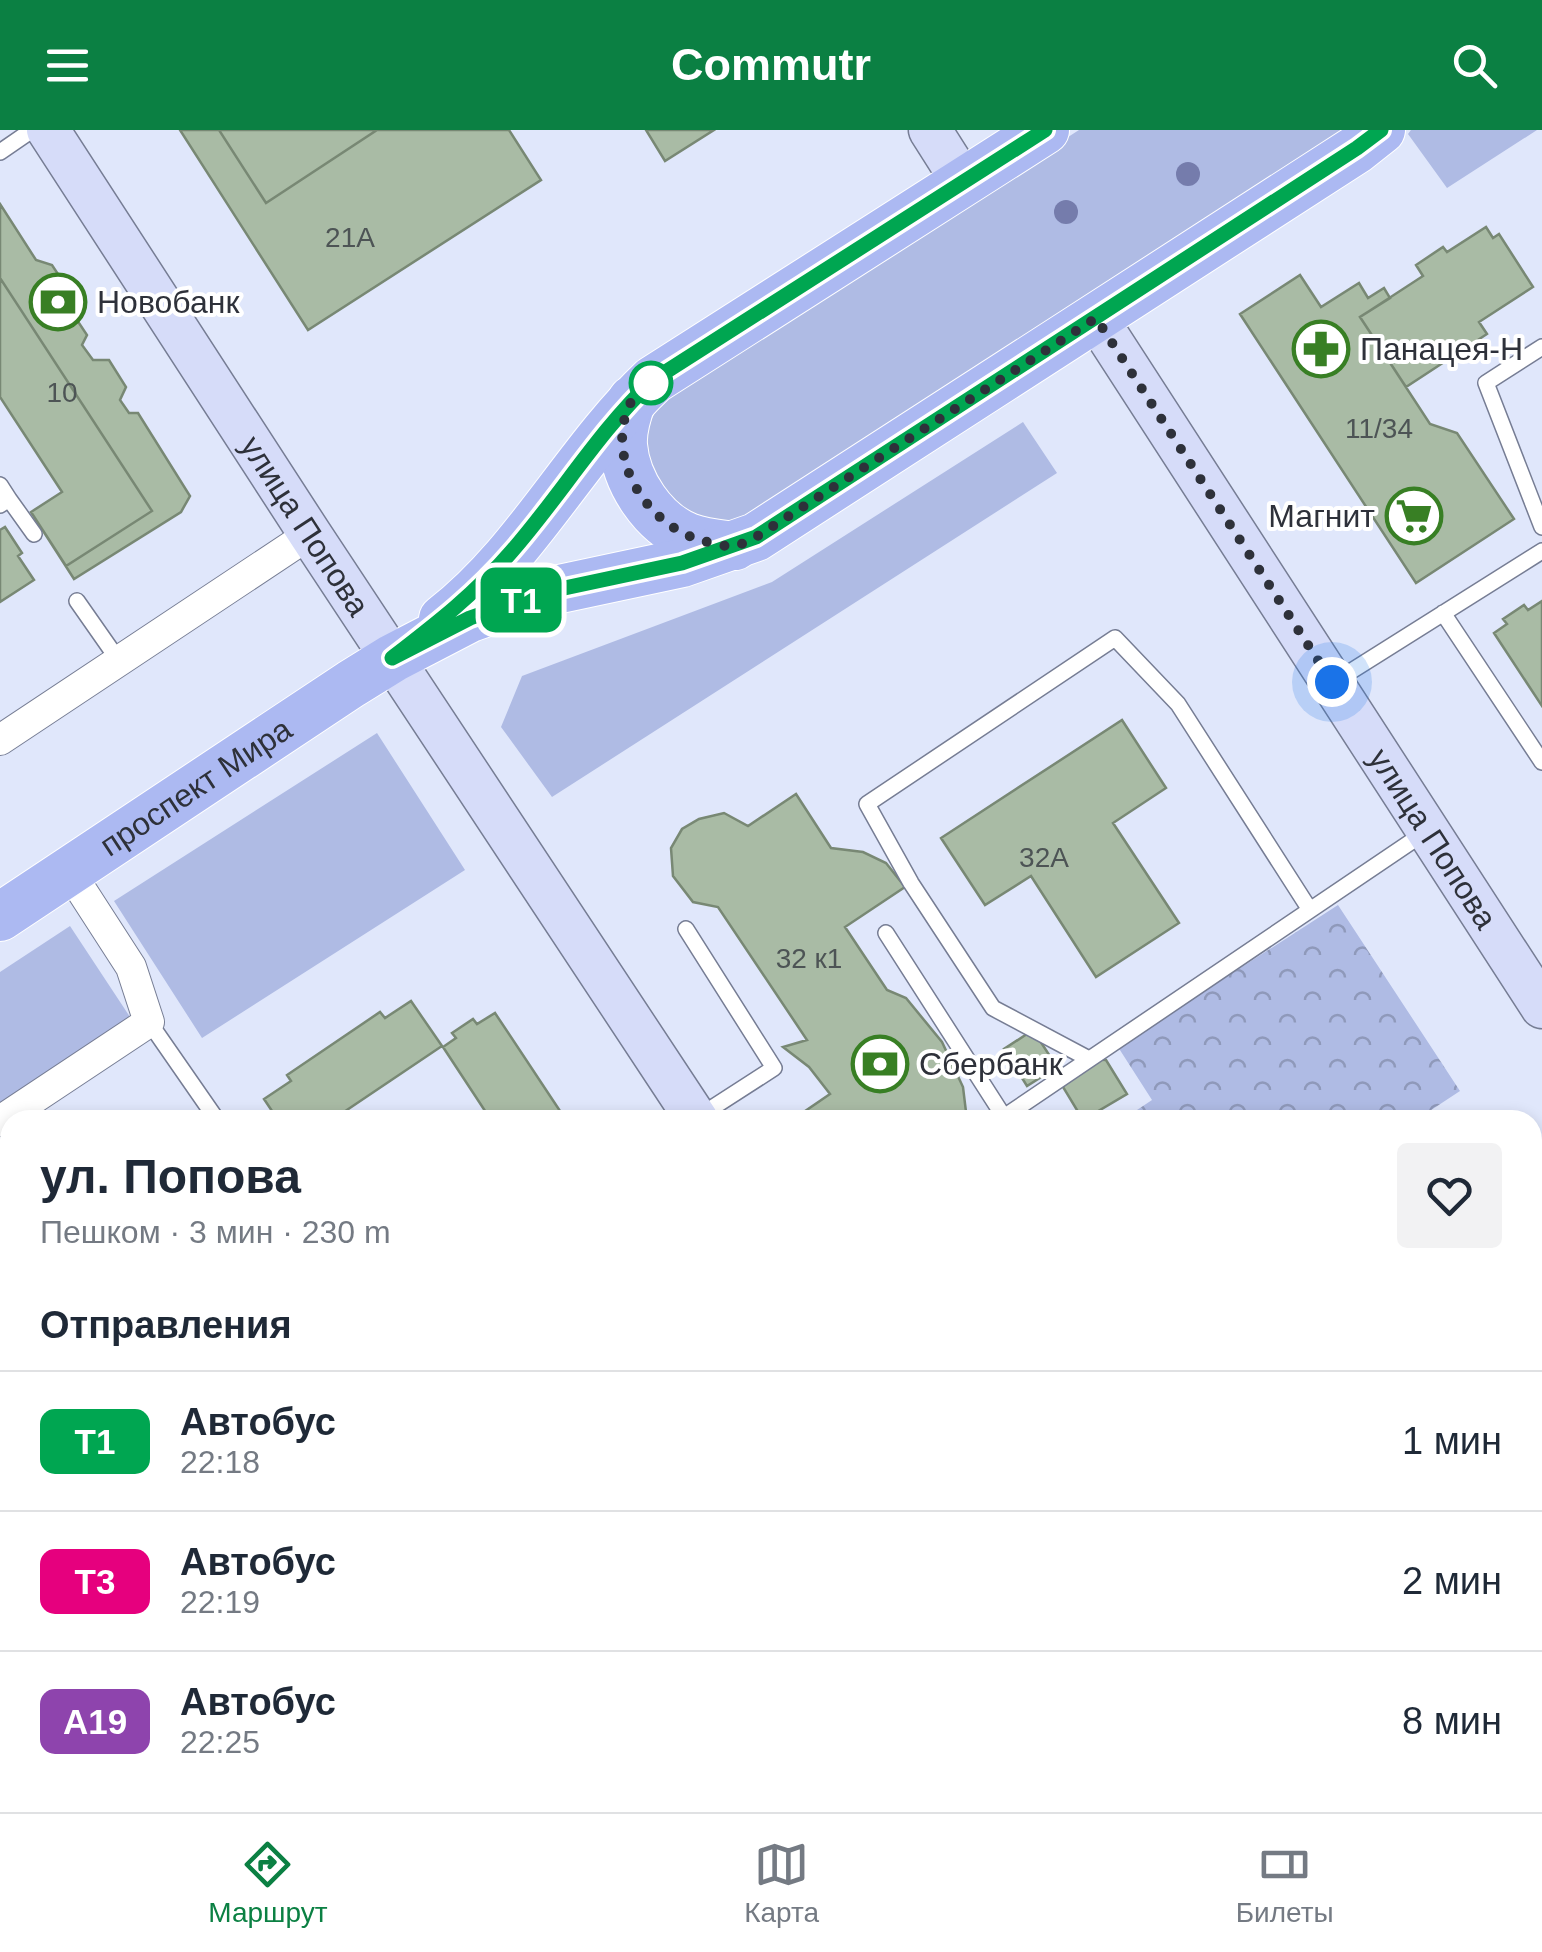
<!DOCTYPE html>
<html lang="ru">
<meta charset="utf-8">
<style>
:root{--surface:#fff;--page:#f2f2f3;--text:#1f2937;--muted:#747a83;--line:#e0e1e3;--accent:#0b8043}
body{margin:0;font-family:Helvetica,sans-serif;background:var(--page);color:var(--text);height:100vh;display:flex;flex-direction:column;font-size:38px;white-space:nowrap}
*{box-sizing:border-box;margin:0}
p{font-size:32px;color:var(--muted)}
.icon{flex:none;width:55px;height:55px;fill:none;stroke:currentColor;stroke-width:2;stroke-linecap:round;stroke-linejoin:round}
.map{position:relative;flex:1;overflow:hidden}
.side{position:absolute;left:0px;top:980px;width:1542px;height:702px;display:flex;flex-direction:column;background:var(--surface);border-radius:30px 30px 0 0;box-shadow:0 5px 15px #0003}
.side>*{flex:none}
.badge{padding:0 20px;border-radius:15px;font-size:35px;line-height:65px}
.you{position:absolute;width:50px;height:50px;margin:-25px;border:8px solid #fff;border-radius:50%;background:#1a73e8;box-shadow:0 0 0 15px #1a73e833}
.map>.badge{position:absolute;translate:-50% -50%;box-shadow:0 0 0 5px #fff}
h2{padding:0 40px;font-size:38px;line-height:90px}
.round{display:grid;place-items:center;flex:none;width:105px;height:105px;border-radius:10px;background:var(--page)}
.head{display:flex;align-items:center;justify-content:space-between;height:170px;padding:0 40px}
h1{font-size:48px;font-weight:800;line-height:75px}
ul{padding:0;list-style:none}
li{display:flex;align-items:center;gap:30px;height:140px;padding:0 40px;border-top:2px solid var(--line)}
li div{flex:1}
li b{display:block;font-size:38px}
li em{font-style:normal}
li .badge{min-width:110px;font-weight:700;text-align:center}
header{display:flex;justify-content:space-between;align-items:center;height:130px;padding:0 40px;background:var(--accent);color:#fff;font-size:45px;font-weight:800}
.dock{display:flex;justify-content:space-around;align-items:center;height:140px;border-top:2px solid var(--line);background:var(--surface);font-size:28px;color:var(--muted)}
.dock a{display:grid;justify-items:center;gap:5px}
.dock .active{color:var(--accent)}
.map>svg:first-child{display:block}
.built{fill:#d4deff}
.grass{fill:#afbbe4}
.forest{fill:url(#forest-crowns)}
.building{fill:#a9bba5;stroke:#788874;stroke-width:2.5}
.lines{fill:none;stroke-linecap:round;stroke-linejoin:round}
.lane-casing{stroke:#767d94;stroke-width:18}
.street-casing{stroke:#767d94;stroke-width:32}
.secondary-casing{stroke:#767d94;stroke-width:45}
.primary-casing{stroke:#fff;stroke-width:50}
.lane{stroke:#fff;stroke-width:15}
.street{stroke:#fff;stroke-width:30}
.secondary{stroke:#d6dcf9;stroke-width:42}
.primary{stroke:#acb9f2;stroke-width:48}
.tree{fill:#757cac}
.line-casing{stroke:#fff;stroke-width:22}
.line{stroke:#00a651;stroke-width:15}
.walk{stroke:#2e313a;stroke-width:10;stroke-dasharray:0 18}
.stop-dot{fill:#fff;stroke:#00a651;stroke-width:5}
.labels{text-anchor:middle;dominant-baseline:central;stroke-width:8;stroke-linejoin:round;paint-order:stroke}
.number-label{font-size:28px;fill:#4d5455}
.poi-label{font-size:32px;fill:#2e313a;stroke:#fff;text-anchor:start}
.street-label{font-size:32px;fill:#2e313a;stroke:#fff}
</style>
<header><svg class="icon" aria-label="menu" viewBox="0 0 24 24"><path d="M4 6h16M4 12h16M4 18h16"/></svg>Commutr<svg class="icon" aria-label="search" viewBox="0 0 24 24"><circle cx="10" cy="10" r="6"/><path d="M15 15l6 6"/></svg></header>
<div class="map">
<svg width="1542" height="1682" viewBox="0 0 1542 1682">
<defs>
<pattern id="forest-crowns" width="20" height="18" patternUnits="userSpaceOnUse" patternTransform="scale(2.5)"><rect width="20" height="18" fill="#afbbe4"/><path d="M2 6a3 3 0 1 1 6 0M12 15a3 3 0 1 1 6 0" fill="none" stroke="#8f99ba"/></pattern>
</defs>
<rect width="100%" height="100%" fill="#e0e7fb"/>
<!-- built -->
<path class="built" d="M 1533,1169 L 1542,1183 L 1542,1682 L 1233,1682 L 1227,1673 L 1532,1672 Z
M 611,1672 L 617,1682 L 232,1682 L 226,1673 Z"/>
<!-- grass -->
<path class="grass" d="M 1079,0 L 1361,0 L 748,393 C 734,393 714,395 701,389 C 675,377 648,345 647,315 C 646,296 655,280 667,265 Z
M 1411,0 L 1537,0 L 1447,58 L 1408,4 Z
M 1023,292 L 1057,343 L 552,667 L 501,597 L 522,546 L 772,452 Z
M 377,603 L 465,740 L 202,908 L 114,771 Z
M 70,796 L 132,890 L 0,978 L 0,842 Z"/>
<!-- forest -->
<path class="forest" d="M 1338,775 L 1460,961 L 1416,990 L 1122,990 L 1152,970 L 1118,917 Z"/>
<!-- building -->
<path class="building" d="M 180,0 L 509,0 L 541,50 L 308,200 Z
M 219,0 L 377,0 L 266,73 Z
M 646,0 L 714,0 L 665,31 Z
M 0,74 L 36,130 L 52,135 L 77,173 L 71,181 L 87,205 L 82,215 L 93,230 L 109,230 L 126,257 L 120,270 L 129,283 L 138,283 L 190,366 L 181,382 L 74,449 L 31,382 L 62,362 L 0,267 Z
M 1486,97 L 1493,108 L 1499,104 L 1533,157 L 1479,192 L 1487,204 L 1406,257 L 1360,187 L 1423,146 L 1416,135 L 1443,117 L 1447,122 Z
M 1300,145 L 1321,177 L 1359,153 L 1368,168 L 1384,158 L 1390,168 L 1360,187 L 1430,294 L 1457,303 L 1514,389 L 1416,453 L 1240,184 Z
M 0,148 L 152,381 L 66,436 L 31,382 L 62,362 L 0,267 Z
M 0,148 L 152,381 L 66,436 L 31,382 L 62,362 L 0,267 Z
M 5,397 L 22,423 L 18,426 L 34,450 L 0,472 L 0,400 Z
M 1542,471 L 1542,576 L 1494,503 L 1507,494 L 1503,489 L 1524,475 L 1528,480 Z
M 1122,590 L 1166,658 L 1113,693 L 1179,793 L 1096,847 L 1031,746 L 985,775 L 941,708 Z
M 796,664 L 831,718 L 863,722 L 886,733 L 905,757 L 845,797 L 887,860 L 906,868 L 942,912 L 963,957 L 967,990 L 798,990 L 798,986 L 830,964 L 809,937 L 783,917 L 807,910 L 718,777 L 693,772 L 673,746 L 671,718 L 682,699 L 699,689 L 724,683 L 748,696 Z
M 411,871 L 442,916 L 332,990 L 278,990 L 264,969 L 291,951 L 287,945 L 380,882 L 385,888 Z
M 495,883 L 566,990 L 491,990 L 443,917 L 456,908 L 452,903 L 473,889 L 477,894 Z
M 1033,900 L 1057,937 L 1027,956 L 1004,919 Z
M 1089,929 L 1106,930 L 1127,964 L 1083,990 L 1063,957 Z
M 10,1205 L 10,1281 L 0,1287 L 0,1212 Z
M 1532,1519 L 1542,1533 L 1542,1612 L 1532,1619 Z
M 119,1672 L 165,1672 L 171,1682 L 104,1682 Z
M 396,1672 L 475,1672 L 481,1682 L 381,1682 Z
M 508,1672 L 546,1672 L 552,1682 L 494,1682 Z
M 720,1672 L 796,1672 L 802,1682 L 726,1682 Z
M 1318,1672 L 1385,1672 L 1370,1682 L 1324,1682 Z"/>
<g class="lines">
<!-- lane casing -->
<g class="lane-casing">
<path id="lane" d="M 0,22 L 32,0
M 1542,217 L 1486,253 L 1542,397
M 0,355 L 9,369 L 0,375
M 9,369 L 34,404
M 77,471 L 119,531
M 1443,483 L 1542,632
M 1334,552 L 1542,421
M 686,799 L 774,938 L 698,987
M 886,803 L 1006,990
M 149,892 L 217,990
M 1089,929 L 993,878 L 911,753 L 867,674 L 1115,508 L 1178,574 L 1310,780
M 1004,987 L 1427,701
M 0,1338 L 10,1331
M 206,1672 L 212,1682
M 347,1672 L 353,1682
M 660,1672 L 666,1682
M 869,1672 L 875,1682
M 25,1682 L 40,1672
M 1446,1682 L 1461,1672"/>
</g>
<!-- street casing -->
<g class="street-casing">
<path id="street" d="M 0,610 L 310,404
M 0,991 L 149,892 L 131,837 L 69,741"/>
</g>
<!-- secondary casing -->
<g class="secondary-casing">
<g id="secondary">
<path id="s1" d="M 48,0 L 310,404 L 697,990"/>
<path d="M 930,0 L 963,52"/>
<path id="s2" d="M 1096,188 L 1542,877"/>
<path d="M 1147,1672 L 1153,1682"/>
</g>
</g>
<!-- primary casing -->
<g class="primary-casing">
<g id="primary">
<path d="M 632,270 C 627,284 622,300 623,315 C 626,352 653,393 688,407 C 703,413 719,414 735,416"/>
<path d="M 443,489 C 527,424 576,323 653,250 L 1045,0"/>
<path id="s3" d="M 0,787 L 351,554 L 393,528 L 470,488 L 541,463 L 682,433 L 756,407 L 1357,19 L 1381,0"/>
</g>
</g>
<!-- lane -->
<use href="#lane" class="lane"/>
<!-- street -->
<use href="#street" class="street"/>
<!-- secondary -->
<use href="#secondary" class="secondary"/>
<!-- primary -->
<use href="#primary" class="primary"/>
</g>
<!-- trees -->
<g class="tree">
<circle cx="1188" cy="44" r="12"/>
<circle cx="1066" cy="82" r="12"/>
</g>
<g class="lines">
<!-- line casing -->
<g class="line-casing">
<path id="line" d="M 1045,0 L 653,250 C 598,302 561,365 512,421 C 475,464 436,494 392,528 L 470,488 L 541,463 L 682,433 L 756,407 L 1357,18 L 1381,0"/>
</g>
<!-- line -->
<use href="#line" class="line"/>
<!-- walk -->
<path class="walk" d="M 651,253 L 653,250 C 646,257 636,264 631,272 C 602,328 649,398 704,411 C 713,414 726,417 735,416 C 742,415 750,409 756,407 L 1096,188 L 1332,552"/>
</g>
<!-- icons -->
<defs>
<g id="bank-ring" transform="scale(2.875)"><circle r="9.5" fill="#fff" stroke="#387f24" stroke-width="1.5"/><path d="M-6-4H6V4H-6ZM0-2.3a2.3 2.3 0 1 0 0 4.6a2.3 2.3 0 1 0 0-4.6Z" fill="#387f24"/></g>
<g id="pharmacy-ring" transform="scale(2.875)"><circle r="9.5" fill="#fff" stroke="#387f24" stroke-width="1.5"/><path d="M-2-6h4v4h4v4h-4v4h-4v-4h-4v-4h4Z" fill="#387f24"/></g>
<g id="supermarket-ring" transform="scale(2.875)"><circle r="9.5" fill="#fff" stroke="#387f24" stroke-width="1.5"/><path d="M-6-5.5h2.5l.6 2H6L4.5 2H-2.5L-4.4-4H-6ZM-1.5 3.2a1.3 1.3 0 1 0 .1 0ZM3 3.2a1.3 1.3 0 1 0 .1 0Z" fill="#387f24"/></g>
</defs>
<g fill-rule="evenodd">
<use href="#bank-ring" x="58" y="172"/>
<use href="#pharmacy-ring" x="1321" y="219"/>
<use href="#supermarket-ring" x="1414" y="386"/>
<use href="#bank-ring" x="880" y="934"/>
</g>
<!-- markers -->
<circle class="stop-dot" cx="651" cy="253" r="20"/>
<g class="labels">
<!-- number labels -->
<g class="number-label">
<text x="350" y="107">21А</text>
<text x="62" y="262">10</text>
<text x="1379" y="298">11/34</text>
<text x="1044" y="727">32А</text>
<text x="809" y="828">32 к1</text>
</g>
<!-- poi labels -->
<g class="poi-label">
<text x="97" y="172">Новобанк</text>
<text x="1360" y="219">Панацея-Н</text>
<text x="1375" y="386" text-anchor="end">Магнит</text>
<text x="919" y="934">Сбербанк</text>
</g>
<!-- street labels -->
<g class="street-label">
<text stroke="none"><textPath href="#s1" startOffset="472">улица Попова</textPath></text>
<text stroke="none"><textPath href="#s3" startOffset="235">проспект Мира</textPath></text>
<text stroke="none"><textPath href="#s2" startOffset="620">улица Попова</textPath></text>
</g>
</g>
</svg>
<div class="you" style="left:1332px;top:552px"></div>
<b class="badge" style="left:521px;top:470px;background:#00a651;color:#fff">Т1</b>
<section class="side">
<div class="head"><div><h1>ул. Попова</h1><p>Пешком · 3 мин · 230 m</p></div><a class="round"><svg class="icon" aria-label="heart" viewBox="0 0 24 24"><path d="M12 20l-8-8c-3-5 5-10 8-4 3-6 11-1 8 4z"/></svg></a></div>
<h2>Отправления</h2>
<ul>
<li><span class="badge" style="background:#00a651;color:#fff">Т1</span><div><b>Автобус</b><p>22:18</p></div><em>1 мин</em></li>
<li><span class="badge" style="background:#e6007e;color:#fff">Т3</span><div><b>Автобус</b><p>22:19</p></div><em>2 мин</em></li>
<li><span class="badge" style="background:#8e44ad;color:#fff">A19</span><div><b>Автобус</b><p>22:25</p></div><em>8 мин</em></li>
</ul>
</section>
</div>
<nav class="dock">
<a class="active"><svg class="icon" aria-label="directions" viewBox="0 0 24 24"><path d="M12 3l9 9-9 9-9-9zM9 14v-3h6M13 9l2 2-2 2"/></svg>Маршрут</a>
<a><svg class="icon" aria-label="map" viewBox="0 0 24 24"><path d="M3 6l6-2 6 2 6-2v14l-6 2-6-2-6 2zM9 4v14M15 6v14"/></svg>Карта</a>
<a><svg class="icon" aria-label="tickets" viewBox="0 0 24 24"><path d="M3 7h18v10H3zM15 7v10"/></svg>Билеты</a>
</nav>
